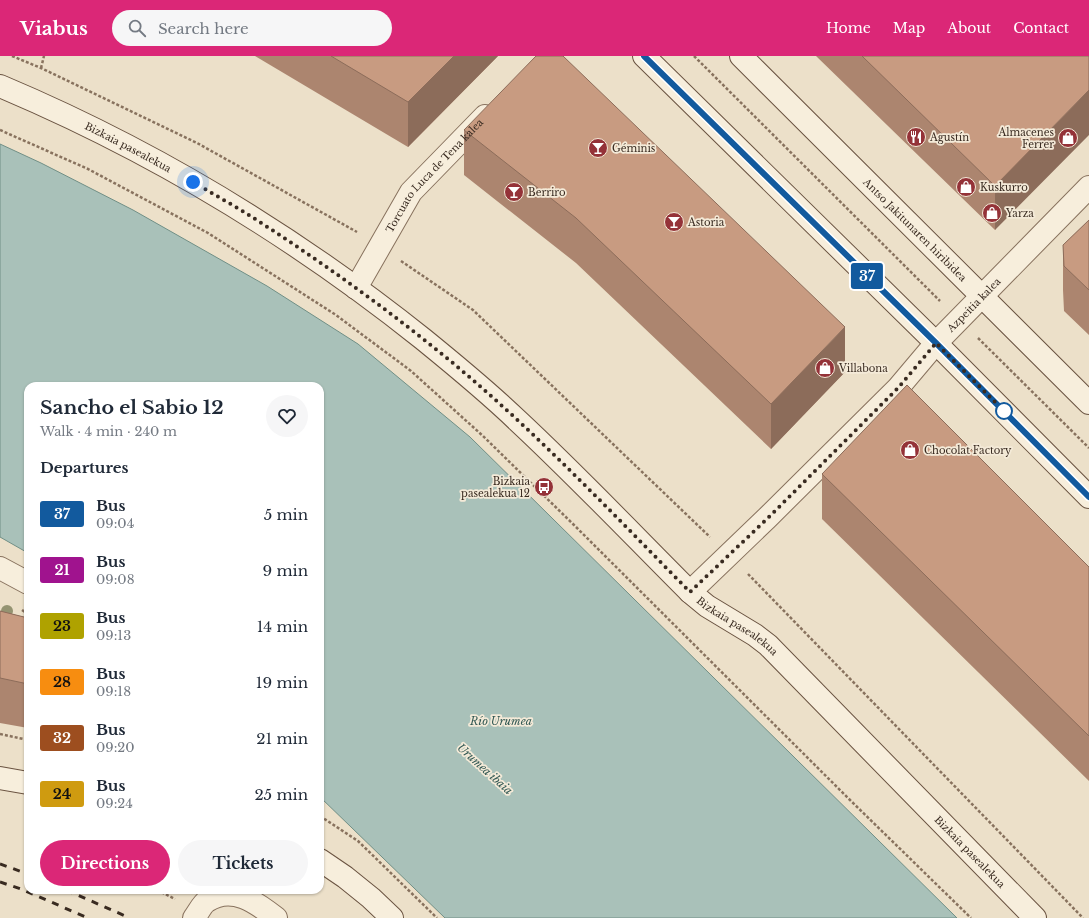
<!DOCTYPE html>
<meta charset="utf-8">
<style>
:root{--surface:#fff;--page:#f6f6f7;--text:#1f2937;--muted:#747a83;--accent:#db2777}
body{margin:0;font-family:"Libre Baskerville",serif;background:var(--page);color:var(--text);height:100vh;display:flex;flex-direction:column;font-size:15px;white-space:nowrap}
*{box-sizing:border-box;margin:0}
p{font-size:13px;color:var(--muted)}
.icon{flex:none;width:22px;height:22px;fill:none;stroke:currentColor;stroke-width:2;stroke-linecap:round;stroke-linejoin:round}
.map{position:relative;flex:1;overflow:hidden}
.sheet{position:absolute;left:24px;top:326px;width:300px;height:512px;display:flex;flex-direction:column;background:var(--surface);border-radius:12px;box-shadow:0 1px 3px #0004}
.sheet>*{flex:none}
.badge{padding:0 8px;border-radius:3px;font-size:14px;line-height:26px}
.you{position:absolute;width:20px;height:20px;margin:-10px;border:3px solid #fff;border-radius:50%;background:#1a73e8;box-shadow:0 0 0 6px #1a73e833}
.map>.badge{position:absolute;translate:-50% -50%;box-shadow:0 0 0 2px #fff}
h2{padding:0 16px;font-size:15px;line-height:36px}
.round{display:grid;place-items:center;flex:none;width:42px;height:42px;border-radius:21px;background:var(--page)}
.overview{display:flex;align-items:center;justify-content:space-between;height:68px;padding:0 16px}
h1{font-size:19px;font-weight:700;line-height:30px}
.cta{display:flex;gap:8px;margin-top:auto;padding:8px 16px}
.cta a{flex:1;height:46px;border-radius:24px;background:var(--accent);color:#fff;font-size:16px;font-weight:700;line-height:46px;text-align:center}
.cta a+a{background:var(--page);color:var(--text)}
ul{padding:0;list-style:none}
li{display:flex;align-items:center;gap:12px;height:56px;padding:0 16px}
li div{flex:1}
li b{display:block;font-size:15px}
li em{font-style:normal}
li .badge{min-width:44px;font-weight:700;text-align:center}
header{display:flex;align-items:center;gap:24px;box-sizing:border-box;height:56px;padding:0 20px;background:var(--accent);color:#fff}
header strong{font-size:19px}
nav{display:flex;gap:22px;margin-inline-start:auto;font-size:14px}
.search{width:280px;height:36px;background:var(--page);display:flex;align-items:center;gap:10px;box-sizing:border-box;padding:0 14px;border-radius:22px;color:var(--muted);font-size:15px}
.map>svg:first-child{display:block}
.water{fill:#a9c1b9;stroke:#708f86}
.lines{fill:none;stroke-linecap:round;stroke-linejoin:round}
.street-casing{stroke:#88725e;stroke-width:24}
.secondary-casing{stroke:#6a5341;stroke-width:24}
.path{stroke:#88725e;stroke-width:2.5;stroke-dasharray:3 2;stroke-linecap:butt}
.street{stroke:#f7eedc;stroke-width:22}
.secondary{stroke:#f7eedc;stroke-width:22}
.rail{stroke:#392b21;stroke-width:3;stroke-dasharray:7 7;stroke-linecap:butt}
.tree{fill:#949371}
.wall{fill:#ac856f}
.shaded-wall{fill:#8c6c5a}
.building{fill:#c89b81;stroke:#8c6c5a}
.line-casing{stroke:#fff;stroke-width:9}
.line{stroke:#125a9e;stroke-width:6}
.walk{stroke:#392b21;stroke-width:4;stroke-dasharray:0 7.2}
.stop-dot{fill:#fff;stroke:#125a9e;stroke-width:2}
.labels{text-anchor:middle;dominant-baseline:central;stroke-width:3.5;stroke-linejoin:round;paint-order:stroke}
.poi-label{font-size:10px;fill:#392b21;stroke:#f4ead8;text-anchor:start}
.street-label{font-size:10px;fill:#392b21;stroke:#f4ead8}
.water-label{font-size:11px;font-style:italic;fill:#315853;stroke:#f4ead8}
</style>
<header>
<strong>Viabus</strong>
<div class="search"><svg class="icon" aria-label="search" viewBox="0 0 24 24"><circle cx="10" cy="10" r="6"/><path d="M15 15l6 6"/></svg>Search here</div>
<nav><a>Home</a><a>Map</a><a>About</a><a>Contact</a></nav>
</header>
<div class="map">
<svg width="1089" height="862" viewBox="0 0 1089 862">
<rect width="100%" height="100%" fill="#ece0c9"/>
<!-- water -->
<path class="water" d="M 0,88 L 41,107 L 133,154 L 267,230 L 358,288 L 470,381 L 957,862 L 445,862 L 320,741 L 320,330 L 28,330 L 28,497 L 0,481 Z"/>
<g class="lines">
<!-- street casing -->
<g class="street-casing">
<g id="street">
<path id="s1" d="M 356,232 L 411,136 L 485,60"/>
<path d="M 0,512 L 28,527"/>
<path id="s2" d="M 690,536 L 767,462 L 898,332 L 936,287 L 1089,131"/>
<path d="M 194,862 C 198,857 202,848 207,845 C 232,828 257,847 276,862"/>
</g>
</g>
<!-- secondary casing -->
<g class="secondary-casing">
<g id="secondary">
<path d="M 644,0 L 936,287 L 1089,441"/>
<path id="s3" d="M 741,0 L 1089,347"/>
<path id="s4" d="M 0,30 C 152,94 294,180 423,283 C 455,309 488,336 518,365 C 577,420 633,479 690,536 L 707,550 L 755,579 L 768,589 L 1035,862"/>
<path d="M 0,722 L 28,727"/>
<path d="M 320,804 L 345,821 L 371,842 L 392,862"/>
</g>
</g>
<!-- path -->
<path class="path" d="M 12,0 L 41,12 L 197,87 L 357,176
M 694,0 L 940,245
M 41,12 L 44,0
M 0,74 L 88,113 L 208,177 L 336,259 L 411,315 L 483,380 L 574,469 L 850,744 L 971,862
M 401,205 L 473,254 L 710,481
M 978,282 L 1089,392
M 748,518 L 1083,862
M 22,554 L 28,558
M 0,678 L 28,684
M 320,760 L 358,785 L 437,862
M 157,834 L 175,843"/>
<!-- street -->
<use href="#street" class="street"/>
<!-- secondary -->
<use href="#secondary" class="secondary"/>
<!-- rail -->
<path class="rail" d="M 0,808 L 28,818
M 0,826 L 21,833 L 88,862
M 66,834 L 130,862"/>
</g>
<!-- trees -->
<circle class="tree" cx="7" cy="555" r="6"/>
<!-- wall -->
<path class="wall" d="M 255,0 L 498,0 L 408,91 Z
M 816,0 L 1089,0 L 995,174 Z
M 464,74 L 845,316 L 771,393 L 576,207 L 464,119 Z
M 1089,164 L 1089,279 L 1064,255 L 1063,234 L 1063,189 Z
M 822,418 L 1089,511 L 1089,725 L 822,463 Z
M 0,555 L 28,562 L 28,672 L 0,667 Z"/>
<!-- shaded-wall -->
<path class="shaded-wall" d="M 454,0 L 498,0 L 408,91 L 408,46 Z
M 1089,34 L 1089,79 L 995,174 L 995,130 Z
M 845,271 L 845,316 L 771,393 L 771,348 Z"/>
<!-- building -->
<path class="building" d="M 331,0 L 454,0 L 408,46 Z
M 536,0 L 563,0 L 845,271 L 771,348 L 576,162 L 464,74 Z
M 862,0 L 1089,0 L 1089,34 L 995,130 Z
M 1089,164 L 1089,234 L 1064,210 L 1063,189 Z
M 907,329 L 1089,511 L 1089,680 L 822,418 Z
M 0,555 L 28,562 L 28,628 L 0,622 Z"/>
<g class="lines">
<!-- line casing -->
<g class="line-casing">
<path id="line" d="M 644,0 L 936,287 L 1089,441"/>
</g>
<!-- line -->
<use href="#line" class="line"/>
<!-- walk -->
<path class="walk" d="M 193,126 C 213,138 233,149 252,161 C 322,206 390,255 454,308 C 538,378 613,458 690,536 L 768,462 L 898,332 L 936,287 L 1004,355"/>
</g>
<!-- icons -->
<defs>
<g id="restaurant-disc" transform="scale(1)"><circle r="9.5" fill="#943238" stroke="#f4ead8"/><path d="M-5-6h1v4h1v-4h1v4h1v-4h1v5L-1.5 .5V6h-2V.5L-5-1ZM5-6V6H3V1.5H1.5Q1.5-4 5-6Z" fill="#fff"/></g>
<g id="shop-disc" transform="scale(1)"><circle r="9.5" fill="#943238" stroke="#f4ead8"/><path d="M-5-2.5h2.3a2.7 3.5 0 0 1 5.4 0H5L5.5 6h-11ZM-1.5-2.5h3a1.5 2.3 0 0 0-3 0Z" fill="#fff"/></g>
<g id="bar-disc" transform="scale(1)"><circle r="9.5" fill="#943238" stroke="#f4ead8"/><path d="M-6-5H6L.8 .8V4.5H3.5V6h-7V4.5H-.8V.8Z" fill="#fff"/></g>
<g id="bus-disc" transform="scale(1)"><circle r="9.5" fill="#943238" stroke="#f4ead8"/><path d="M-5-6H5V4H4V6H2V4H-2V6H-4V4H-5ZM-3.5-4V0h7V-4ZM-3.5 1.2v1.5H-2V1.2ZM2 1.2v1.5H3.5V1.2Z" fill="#fff"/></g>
</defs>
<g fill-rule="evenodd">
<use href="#restaurant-disc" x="916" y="81"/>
<use href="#shop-disc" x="1068" y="82"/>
<use href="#bar-disc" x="598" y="92"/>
<use href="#shop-disc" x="966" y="131"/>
<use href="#bar-disc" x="514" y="136"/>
<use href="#shop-disc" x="992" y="157"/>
<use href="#bar-disc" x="674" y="166"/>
<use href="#shop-disc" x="825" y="312"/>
<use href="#shop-disc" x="910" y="394"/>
<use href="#bus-disc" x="544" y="431"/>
</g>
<!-- markers -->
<circle class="stop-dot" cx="1004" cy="355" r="8"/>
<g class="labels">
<!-- poi labels -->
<g class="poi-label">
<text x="1054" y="76" text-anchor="end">Almacenes<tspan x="1054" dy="12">Ferrer</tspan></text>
<text x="930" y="81">Agustín</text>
<text x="612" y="92">Géminis</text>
<text x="980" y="131">Kuskurro</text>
<text x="528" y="136">Berriro</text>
<text x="1006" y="157">Yarza</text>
<text x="688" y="166">Astoria</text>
<text x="839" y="312">Villabona</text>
<text x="924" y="394">Chocolat Factory</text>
<text x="530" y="425" text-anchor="end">Bizkaia<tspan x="530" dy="12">pasealekua 12</tspan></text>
</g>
<!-- street labels -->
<g class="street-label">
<text stroke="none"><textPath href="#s4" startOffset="142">Bizkaia pasealekua</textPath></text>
<text stroke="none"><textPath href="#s1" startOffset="138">Torcuato Luca de Tena kalea</textPath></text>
<text stroke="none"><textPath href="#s3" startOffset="246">Antso Jakitunaren hiribidea</textPath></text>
<text stroke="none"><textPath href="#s2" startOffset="404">Azpeitia kalea</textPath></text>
<text stroke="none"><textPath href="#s4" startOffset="921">Bizkaia pasealekua</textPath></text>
<text stroke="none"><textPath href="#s4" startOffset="1246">Bizkaia pasealekua</textPath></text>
</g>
<!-- water labels -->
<g class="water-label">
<text x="501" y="665">Río Urumea</text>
<text transform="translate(485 713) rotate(42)">Urumea ibaia</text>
</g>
</g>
</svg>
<div class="you" style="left:193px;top:126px"></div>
<b class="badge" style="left:867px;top:220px;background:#125a9e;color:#fff">37</b>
<section class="sheet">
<div class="overview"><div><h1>Sancho el Sabio 12</h1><p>Walk · 4 min · 240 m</p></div><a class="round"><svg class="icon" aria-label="heart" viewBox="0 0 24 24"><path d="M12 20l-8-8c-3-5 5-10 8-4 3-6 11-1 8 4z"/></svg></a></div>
<h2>Departures</h2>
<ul>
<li><span class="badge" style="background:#125a9e;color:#fff">37</span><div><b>Bus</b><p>09:04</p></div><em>5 min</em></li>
<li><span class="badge" style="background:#a0138e;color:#fff">21</span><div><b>Bus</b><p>09:08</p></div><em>9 min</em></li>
<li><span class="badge" style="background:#afa200;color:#111">23</span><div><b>Bus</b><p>09:13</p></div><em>14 min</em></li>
<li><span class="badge" style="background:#f78d10;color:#111">28</span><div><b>Bus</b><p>09:18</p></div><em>19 min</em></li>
<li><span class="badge" style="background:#9d4e1f;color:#fff">32</span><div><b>Bus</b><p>09:20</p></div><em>21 min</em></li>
<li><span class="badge" style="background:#cf9b10;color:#111">24</span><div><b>Bus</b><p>09:24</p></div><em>25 min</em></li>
</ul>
<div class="cta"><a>Directions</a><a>Tickets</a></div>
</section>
</div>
